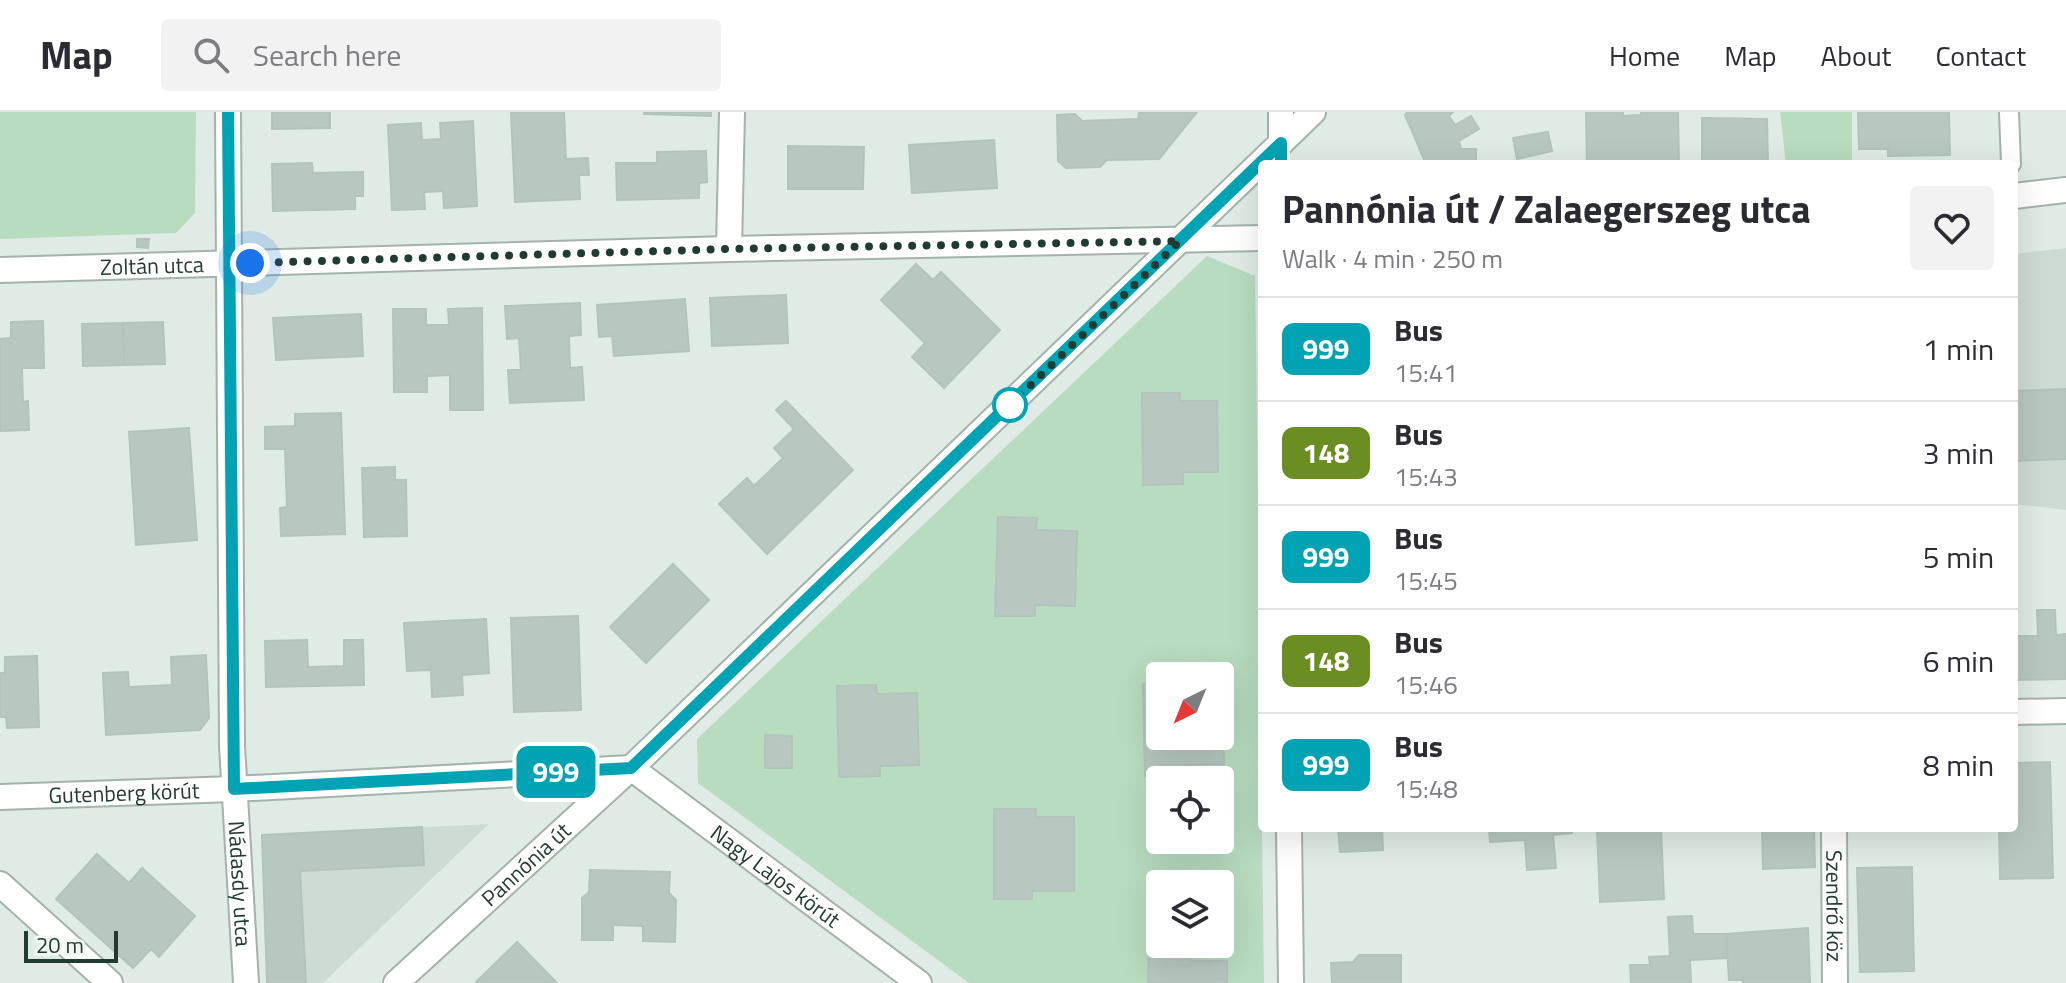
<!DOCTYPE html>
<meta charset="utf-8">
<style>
:root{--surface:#fff;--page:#f2f2f3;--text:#2b2b33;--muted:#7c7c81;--line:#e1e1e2}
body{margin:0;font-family:"Titillium Web",sans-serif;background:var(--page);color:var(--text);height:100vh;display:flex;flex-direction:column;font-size:30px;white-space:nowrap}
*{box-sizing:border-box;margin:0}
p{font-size:26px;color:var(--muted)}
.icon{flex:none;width:44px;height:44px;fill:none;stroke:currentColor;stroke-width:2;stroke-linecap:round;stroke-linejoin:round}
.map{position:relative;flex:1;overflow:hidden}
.drawer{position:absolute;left:1258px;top:48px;width:760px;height:672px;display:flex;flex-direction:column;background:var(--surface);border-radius:8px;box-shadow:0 8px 32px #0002}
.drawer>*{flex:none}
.badge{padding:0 16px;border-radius:12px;font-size:28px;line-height:52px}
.needle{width:52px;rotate:223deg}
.buttons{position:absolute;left:1146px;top:550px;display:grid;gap:16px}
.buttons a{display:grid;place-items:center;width:88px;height:88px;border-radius:8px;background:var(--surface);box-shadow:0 8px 32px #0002;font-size:40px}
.scale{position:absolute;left:24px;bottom:20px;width:94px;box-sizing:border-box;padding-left:8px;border:4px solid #213b31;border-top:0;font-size:22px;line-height:28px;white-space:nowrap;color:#213b31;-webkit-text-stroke:6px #f0f7f3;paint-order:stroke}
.you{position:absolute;width:40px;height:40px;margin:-20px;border:6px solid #fff;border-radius:50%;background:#1a73e8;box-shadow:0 0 0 12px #1a73e833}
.map>.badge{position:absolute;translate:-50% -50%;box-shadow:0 0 0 4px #fff}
.round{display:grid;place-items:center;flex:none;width:84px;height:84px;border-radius:8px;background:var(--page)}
.overview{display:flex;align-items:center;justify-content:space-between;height:136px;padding:0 24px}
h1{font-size:38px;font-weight:700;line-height:60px}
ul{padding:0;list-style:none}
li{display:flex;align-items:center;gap:24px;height:104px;padding:0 24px;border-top:2px solid var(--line)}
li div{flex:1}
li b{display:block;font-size:30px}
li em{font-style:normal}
li .badge{min-width:88px;font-weight:700;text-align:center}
header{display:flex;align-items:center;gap:48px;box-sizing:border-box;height:112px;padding:0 40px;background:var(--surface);border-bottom:2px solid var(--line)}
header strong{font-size:38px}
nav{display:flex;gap:44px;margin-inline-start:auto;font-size:28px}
.search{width:560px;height:72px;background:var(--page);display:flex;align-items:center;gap:20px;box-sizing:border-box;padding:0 28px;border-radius:8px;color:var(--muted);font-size:30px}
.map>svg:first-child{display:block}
.built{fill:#cedad4}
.green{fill:#b8dcbf;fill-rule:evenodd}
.building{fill:#b8c8c0;stroke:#b2c4bb;stroke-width:2}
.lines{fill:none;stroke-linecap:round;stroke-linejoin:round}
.service-casing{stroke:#a3b3ab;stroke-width:22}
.minor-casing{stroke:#a3b3ab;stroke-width:28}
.tertiary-casing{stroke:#a3b3ab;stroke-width:28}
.service{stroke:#fff;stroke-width:18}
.minor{stroke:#fff;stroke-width:24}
.tertiary{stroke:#fff;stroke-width:24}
.line-casing{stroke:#fff;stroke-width:18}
.line{stroke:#00a3b4;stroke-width:12}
.walk{stroke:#213b31;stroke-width:8;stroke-dasharray:0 14.4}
.stop-dot{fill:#fff;stroke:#00a3b4;stroke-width:4}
.labels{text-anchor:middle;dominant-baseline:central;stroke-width:6;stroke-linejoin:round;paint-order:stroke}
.street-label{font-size:22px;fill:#213b31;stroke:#f0f7f3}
</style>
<header>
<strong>Map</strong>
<div class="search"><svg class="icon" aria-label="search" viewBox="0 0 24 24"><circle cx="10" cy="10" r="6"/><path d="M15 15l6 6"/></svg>Search here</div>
<nav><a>Home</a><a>Map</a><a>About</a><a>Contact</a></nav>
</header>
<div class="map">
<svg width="2066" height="871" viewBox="0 0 2066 871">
<rect width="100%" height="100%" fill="#e0ebe5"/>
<!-- built -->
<path class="built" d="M 2066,136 L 2066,398 L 2014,392 L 2014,142 Z
M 489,712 L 323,871 L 267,871 L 262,723 Z"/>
<!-- green -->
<path class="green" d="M 0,0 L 196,0 L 195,101 L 176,121 L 0,127 Z
M 1780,0 L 1852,0 L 1852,52 L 1786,52 Z
M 1207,144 L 1255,164 L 1264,871 L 969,871 L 698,671 L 697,627 ZM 1160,564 L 1220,564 L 1220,624 L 1160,624 ZM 1160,668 L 1220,668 L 1220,728 L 1160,728 ZM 1160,772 L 1220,772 L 1220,832 L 1160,832 Z"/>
<!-- building -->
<path class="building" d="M 272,0 L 330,0 L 330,16 L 272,17 Z
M 511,0 L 564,0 L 566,47 L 588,46 L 589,63 L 579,63 L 580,87 L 515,90 Z
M 644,0 L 711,0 L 711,4 L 644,2 Z
M 1139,0 L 1197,0 L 1159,47 L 1107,48 L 1100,55 L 1066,56 L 1058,49 L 1057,3 L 1075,2 L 1082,9 L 1138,7 Z
M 1408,0 L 1453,0 L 1449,4 L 1455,13 L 1471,4 L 1479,17 L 1459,29 L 1461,37 L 1476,37 L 1476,52 L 1426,52 L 1405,3 Z
M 1586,0 L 1623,0 L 1623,4 L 1641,3 L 1641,0 L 1678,0 L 1679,52 L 1587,52 Z
M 1858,0 L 1949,0 L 1950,43 L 1888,44 L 1888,37 L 1859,37 Z
M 1702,6 L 1767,7 L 1768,52 L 1702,52 Z
M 473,9 L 477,94 L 444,96 L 443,79 L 424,80 L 425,97 L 392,98 L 388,13 L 421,11 L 422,28 L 441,27 L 440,11 Z
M 1548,20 L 1552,39 L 1517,47 L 1513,26 Z
M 994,28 L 997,76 L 912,81 L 909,33 Z
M 788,34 L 864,35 L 863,77 L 788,77 Z
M 706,39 L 707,70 L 699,71 L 699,86 L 617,88 L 616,51 L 657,51 L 657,40 Z
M 312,51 L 313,61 L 363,60 L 363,84 L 355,84 L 355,97 L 273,99 L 272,52 Z
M 137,127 L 149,127 L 148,136 L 137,135 Z
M 916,152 L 933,168 L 941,160 L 1000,218 L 944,276 L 912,245 L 925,231 L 881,188 Z
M 786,183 L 788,231 L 712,234 L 710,186 Z
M 685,187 L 689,239 L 614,244 L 612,224 L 599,225 L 597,193 Z
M 580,191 L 581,223 L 569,224 L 570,256 L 582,255 L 584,288 L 510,291 L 508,258 L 521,258 L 519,226 L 507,227 L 505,194 Z
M 482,196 L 483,298 L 450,298 L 450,263 L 427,264 L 427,280 L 394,280 L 393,197 L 426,197 L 426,213 L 449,213 L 448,197 Z
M 361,202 L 363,244 L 276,248 L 273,206 Z
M 43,209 L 44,256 L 22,256 L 23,290 L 28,289 L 29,318 L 0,319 L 0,227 L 11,226 L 11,210 Z
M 163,210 L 165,252 L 124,253 L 123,211 Z
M 123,211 L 124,253 L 83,254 L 82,212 Z
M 2066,277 L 2066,347 L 2014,349 L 2014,279 Z
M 1142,281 L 1180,281 L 1180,289 L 1217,289 L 1218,360 L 1183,360 L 1183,372 L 1143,373 Z
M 786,289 L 853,358 L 767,442 L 719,392 L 747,366 L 754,374 L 783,346 L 774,336 L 794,317 L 776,298 Z
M 341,301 L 345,422 L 281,424 L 280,396 L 287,395 L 285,337 L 265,337 L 265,315 L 295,314 L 295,302 Z
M 189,316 L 197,428 L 136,433 L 129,320 Z
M 395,355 L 395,368 L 406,368 L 407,424 L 364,425 L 362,356 Z
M 998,405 L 1037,406 L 1036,418 L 1077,419 L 1075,494 L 1035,493 L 1035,504 L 995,504 Z
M 673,452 L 709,488 L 646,551 L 610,515 Z
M 2037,498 L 2055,498 L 2056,523 L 2066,522 L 2066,567 L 2014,568 L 2014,524 L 2038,524 Z
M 578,504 L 581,598 L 514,600 L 511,506 Z
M 486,507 L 489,561 L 462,563 L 463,583 L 432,585 L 431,558 L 407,559 L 404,511 Z
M 307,528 L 308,555 L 344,554 L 344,528 L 363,528 L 364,573 L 266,575 L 265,529 Z
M 206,543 L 209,606 L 200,618 L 106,623 L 103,561 L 128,560 L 129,575 L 172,573 L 171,545 Z
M 37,544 L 39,615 L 7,616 L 6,605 L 0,605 L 0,561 L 5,561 L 5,545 Z
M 1160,571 L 1160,624 L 1220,624 L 1221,581 L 1224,652 L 1185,653 L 1186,662 L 1145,664 L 1143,572 Z
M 876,573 L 877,582 L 917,581 L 919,653 L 880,654 L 880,664 L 839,665 L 837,574 Z
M 765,623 L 792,624 L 792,656 L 765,656 Z
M 2050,650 L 2053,766 L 2000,767 L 1999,716 L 2014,716 L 2014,651 Z
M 994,697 L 1036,697 L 1036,705 L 1074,705 L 1074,779 L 1032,779 L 1032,787 L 994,787 Z
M 422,715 L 424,753 L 300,759 L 306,871 L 267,871 L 262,723 Z
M 1338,716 L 1382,716 L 1383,738 L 1340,740 Z
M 1489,716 L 1572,716 L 1572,721 L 1553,723 L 1556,756 L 1527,758 L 1525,728 L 1490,730 Z
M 1597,716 L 1661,716 L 1664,787 L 1600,790 Z
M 1762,716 L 1814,716 L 1815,755 L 1763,757 Z
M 97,742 L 129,771 L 142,756 L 195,804 L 159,845 L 151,837 L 133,856 L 56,787 Z
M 1912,755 L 1914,859 L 1860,860 L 1857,756 Z
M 590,758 L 670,760 L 669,781 L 676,788 L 675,830 L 643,829 L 643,814 L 613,813 L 613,828 L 582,828 L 582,786 L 589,780 Z
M 1692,804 L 1693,822 L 1726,822 L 1728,846 L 1690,848 L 1691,871 L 1631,871 L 1630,853 L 1650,853 L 1649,845 L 1670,844 L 1668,805 Z
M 1808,816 L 1810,871 L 1743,871 L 1743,868 L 1729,868 L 1726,822 Z
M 517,830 L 557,871 L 475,871 Z
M 1149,840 L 1189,840 L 1191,849 L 1227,849 L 1227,871 L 1148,871 Z
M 1359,843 L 1401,843 L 1401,871 L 1332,871 L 1331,851 L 1353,850 Z"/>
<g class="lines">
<!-- service casing -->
<g class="service-casing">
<path id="service" d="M 2009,0 L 2011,52"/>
</g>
<!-- minor casing -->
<g class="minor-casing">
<g id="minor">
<path d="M 1281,31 L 1313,0"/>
<path d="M 1281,31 L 1281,0"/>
<path d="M 2014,84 L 2066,78"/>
<path d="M 729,137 L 732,0"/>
<path id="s1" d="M 0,158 L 729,137 L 1262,126"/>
<path d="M 2014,600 L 2066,599"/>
<path id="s2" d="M 0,685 L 234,677 L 631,656 L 919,871"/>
<path id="s3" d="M 1834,716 L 1835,871"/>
<path d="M 0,772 L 110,871"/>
</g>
</g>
<!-- tertiary casing -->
<g class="tertiary-casing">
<g id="tertiary">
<path id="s4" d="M 228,0 L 232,634 L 246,871"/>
<path d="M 1289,716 L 1291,871"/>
<path id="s5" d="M 396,871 L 631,656 L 1281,31"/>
</g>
</g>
<!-- service -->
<use href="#service" class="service"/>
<!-- minor -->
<use href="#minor" class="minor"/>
<!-- tertiary -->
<use href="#tertiary" class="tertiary"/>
</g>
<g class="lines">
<!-- line casing -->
<g class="line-casing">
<path id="line" d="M 228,0 L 234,677 L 631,656 L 1281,31 L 1281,52"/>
</g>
<!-- line -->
<use href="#line" class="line"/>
<!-- walk -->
<path class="walk" d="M 250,151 L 729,137 L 1180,129 L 1010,293"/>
</g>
<!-- markers -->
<circle class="stop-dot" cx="1010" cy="293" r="16"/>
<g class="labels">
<!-- street labels -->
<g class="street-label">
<text stroke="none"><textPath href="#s1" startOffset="152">Zoltán utca</textPath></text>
<text stroke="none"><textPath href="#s2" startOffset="124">Gutenberg körút</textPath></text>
<text stroke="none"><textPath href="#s5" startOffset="176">Pannónia út</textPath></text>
<text stroke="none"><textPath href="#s2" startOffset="812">Nagy Lajos körút</textPath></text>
<text stroke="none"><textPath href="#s4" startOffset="772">Nádasdy utca</textPath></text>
<text stroke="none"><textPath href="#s3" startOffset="78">Szendrő köz</textPath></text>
</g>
</g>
</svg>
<div class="buttons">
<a><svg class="needle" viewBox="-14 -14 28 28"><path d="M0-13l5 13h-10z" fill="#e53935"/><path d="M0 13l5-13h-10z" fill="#7c7c81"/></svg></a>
<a><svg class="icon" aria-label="locate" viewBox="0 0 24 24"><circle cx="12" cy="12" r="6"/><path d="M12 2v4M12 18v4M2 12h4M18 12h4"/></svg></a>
<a><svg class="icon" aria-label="layers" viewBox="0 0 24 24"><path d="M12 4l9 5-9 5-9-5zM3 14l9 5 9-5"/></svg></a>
</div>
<div class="scale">20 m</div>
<div class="you" style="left:250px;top:151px"></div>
<b class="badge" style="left:556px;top:660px;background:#00a3b4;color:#fff">999</b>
<section class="drawer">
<div class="overview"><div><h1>Pannónia út / Zalaegerszeg utca</h1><p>Walk · 4 min · 250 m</p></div><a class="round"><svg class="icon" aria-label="heart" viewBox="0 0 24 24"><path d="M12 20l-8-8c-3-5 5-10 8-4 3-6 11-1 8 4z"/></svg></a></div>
<ul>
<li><span class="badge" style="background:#00a3b4;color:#fff">999</span><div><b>Bus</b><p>15:41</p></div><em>1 min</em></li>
<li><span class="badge" style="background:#6b8e23;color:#fff">148</span><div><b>Bus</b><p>15:43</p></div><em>3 min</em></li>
<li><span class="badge" style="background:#00a3b4;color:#fff">999</span><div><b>Bus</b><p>15:45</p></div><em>5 min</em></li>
<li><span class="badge" style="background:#6b8e23;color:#fff">148</span><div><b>Bus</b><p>15:46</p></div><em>6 min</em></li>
<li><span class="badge" style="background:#00a3b4;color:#fff">999</span><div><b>Bus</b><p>15:48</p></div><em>8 min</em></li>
</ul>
</section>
</div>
